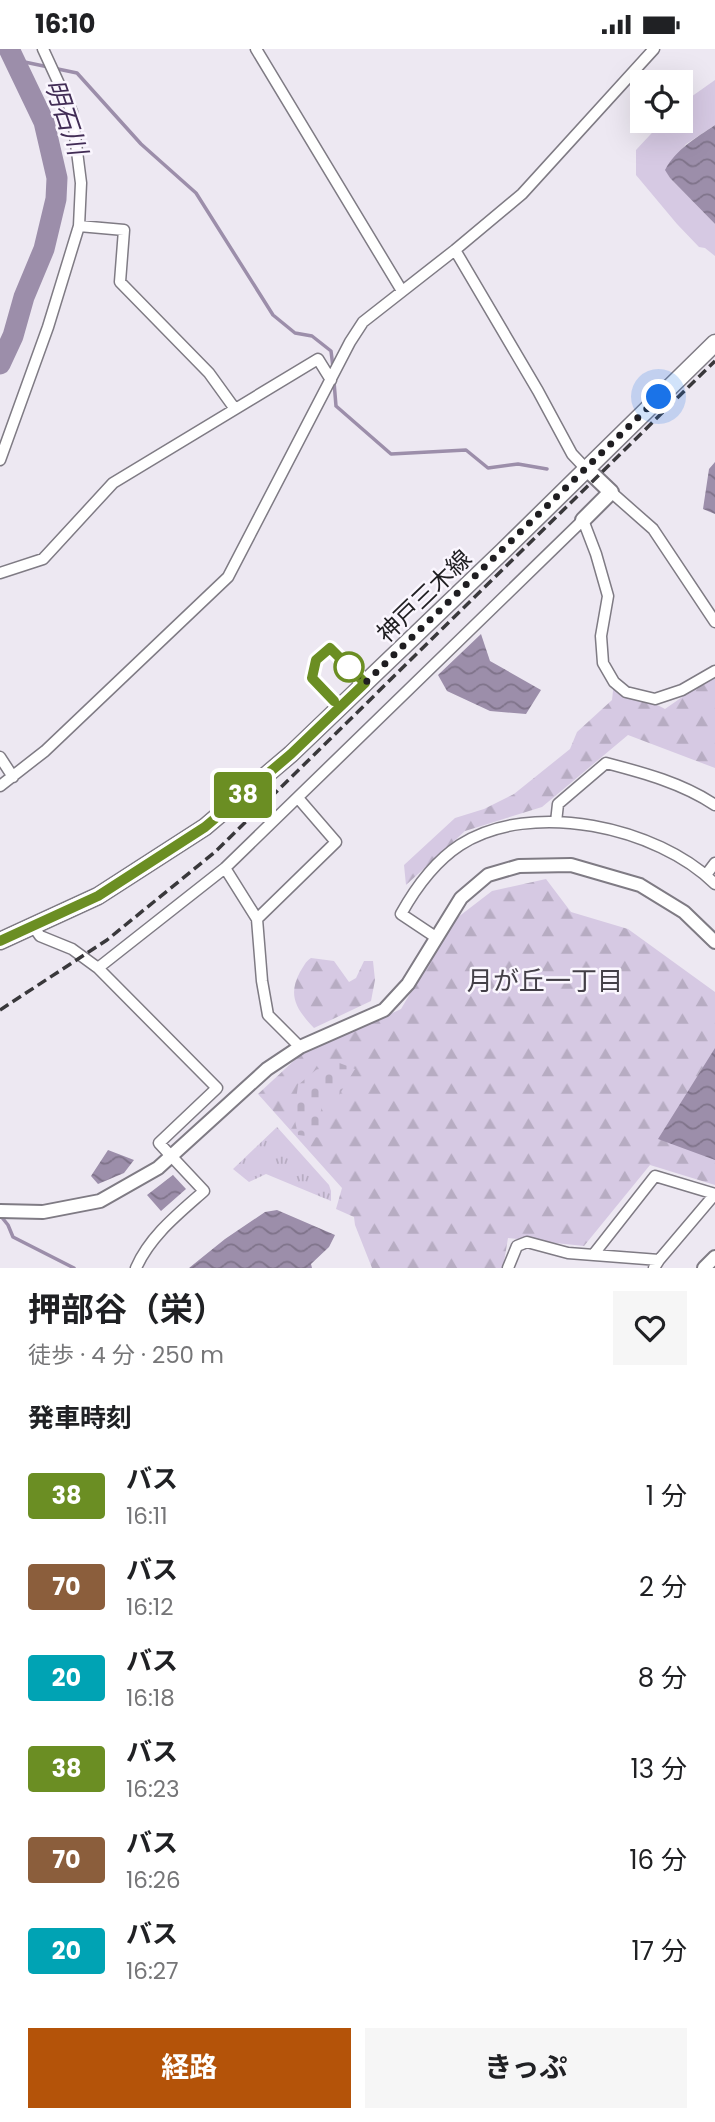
<!DOCTYPE html>
<html lang="ja">
<meta charset="utf-8">
<style>
:root{--surface:#fff;--page:#f6f6f6;--text:#202124;--muted:#757577;--accent:#b45309}
body{margin:0;font-family:Poppins,"Noto Sans JP",sans-serif;background:var(--page);color:var(--text);height:100vh;display:flex;flex-direction:column;font-size:26px;white-space:nowrap}
*{box-sizing:border-box;margin:0}
p{font-size:23px;color:var(--muted)}
.icon{flex:none;width:38px;height:38px;fill:none;stroke:currentColor;stroke-width:2;stroke-linecap:round;stroke-linejoin:round}
.map{position:relative;height:1219px;overflow:hidden}
.sheet{display:flex;flex-direction:column;background:var(--surface);flex:1}
.sheet>*{flex:none}
.badge{padding:0 14px;border-radius:5px;font-size:24px;line-height:46px}
.tools{position:absolute;left:630px;top:21px;display:grid;gap:14px}
.tools a{display:grid;place-items:center;width:63px;height:63px;border-radius:0px;background:var(--surface);box-shadow:0 7px 28px #0002;font-size:35px}
.you{position:absolute;width:35px;height:35px;margin:-18px;border:5px solid #fff;border-radius:50%;background:#1a73e8;box-shadow:0 0 0 10px #1a73e833}
.map>.badge{position:absolute;translate:-50% -50%;box-shadow:0 0 0 4px #fff}
h2{padding:0 28px;font-size:26px;line-height:63px}
.round{display:grid;place-items:center;flex:none;width:74px;height:74px;border-radius:0px;background:var(--page)}
.summary{display:flex;align-items:center;justify-content:space-between;height:119px;padding:0 28px}
h1{font-size:33px;font-weight:700;line-height:52px}
.button{display:flex;gap:14px;margin-top:auto;padding:14px 28px}
.button a{flex:1;height:80px;border-radius:0px;background:var(--accent);color:#fff;font-size:28px;font-weight:700;line-height:80px;text-align:center}
.button a+a{background:var(--page);color:var(--text)}
ul{padding:0;list-style:none}
li{display:flex;align-items:center;gap:21px;height:91px;padding:0 28px}
li div{flex:1}
li b{display:block;font-size:26px}
li em{font-style:normal}
li .badge{min-width:77px;font-weight:700;text-align:center}
.status{display:flex;justify-content:space-between;align-items:center;height:49px;padding:0 35px;background:var(--surface);direction:ltr}
.status svg{height:19px;fill:currentColor}
.map>svg:first-child{display:block}
.grass{fill:#d6c9e3}
.forest{fill:url(#forest-firs)}
.cemetery{fill:url(#cemetery-stones)}
.park{fill:url(#park-tufts)}
.water{fill:url(#water-waves)}
.lines{fill:none;stroke-linecap:round;stroke-linejoin:round}
.stream{stroke:#9c8eaa;stroke-width:3.5}
.river{stroke:#9c8eaa;stroke-width:21}
.minor-casing{stroke:#7f7b84;stroke-width:13}
.tertiary-casing{stroke:#7f7b84;stroke-width:16}
.secondary-casing{stroke:#7f7b84;stroke-width:18}
.primary-casing{stroke:#7f7b84;stroke-width:19}
.minor{stroke:#fff;stroke-width:10}
.tertiary{stroke:#fff;stroke-width:12}
.secondary{stroke:#fff;stroke-width:14}
.primary{stroke:#fff;stroke-width:16}
.rail{stroke:#39383b;stroke-width:3.5;stroke-dasharray:10 5;stroke-linecap:butt}
.line-casing{stroke:#fff;stroke-width:16}
.line{stroke:#6b8e23;stroke-width:10}
.walk{stroke:#1f1e21;stroke-width:7;stroke-dasharray:0 12.6}
.stop-dot{fill:#fff;stroke:#6b8e23;stroke-width:3.5}
.labels{text-anchor:middle;dominant-baseline:central;stroke-width:5;stroke-linejoin:round;paint-order:stroke}
.street-label{font-size:24px;fill:#1f1e21;stroke:#faf6fe}
.water-label{font-size:26px;font-style:italic;fill:#412c55;stroke:#faf6fe}
.neighbourhood-label{font-size:26px;fill:#433f47;stroke:#faf6fe}
</style>
<div class="status"><b>16:10</b><svg viewBox="0 0 49 12"><path d="M0 12V9h3v3zM5 12V6h3v6zM10 12V3h3v9zM15 12V0h3v12zM26 1h20v11H26zM47 4h2v5h-2z"/></svg></div>
<div class="map">
<svg width="715" height="1219" viewBox="0 0 715 1219">
<defs>
<pattern id="forest-firs" width="22" height="20" patternUnits="userSpaceOnUse" patternTransform="scale(1.75)"><rect width="22" height="20" fill="#d6c9e3"/><path d="M5 1l3.5 6h-7zM16 11l3.5 6h-7z" fill="#b7acc2"/></pattern>
<pattern id="cemetery-stones" width="16" height="16" patternUnits="userSpaceOnUse" patternTransform="scale(1.75)"><rect width="16" height="16" fill="#d6c9e3"/><path d="M2 7V4a2 2 0 0 1 4 0v3zM10 15v-3a2 2 0 0 1 4 0v3z" fill="#b7acc2"/></pattern>
<pattern id="park-tufts" width="24" height="20" patternUnits="userSpaceOnUse" patternTransform="scale(1.75)"><rect width="24" height="20" fill="#d6c9e3"/><path d="M3 7l-1-3M5 7V3M7 7l1-3M15 17l-1-3M17 17v-4M19 17l1-3" fill="none" stroke="#b7acc2"/></pattern>
<pattern id="water-waves" width="16" height="10" patternUnits="userSpaceOnUse" patternTransform="scale(1.75)"><rect width="16" height="10" fill="#9c8eaa"/><path d="M0 5q4-4 8 0t8 0" fill="none" stroke="#7f738a"/></pattern>
</defs>
<rect width="100%" height="100%" fill="#ede8f2"/>
<!-- grass -->
<path class="grass" d="M 715,31 L 715,76 L 686,95 L 666,121 L 670,129 L 715,175 L 715,207 L 705,199 L 699,198 L 677,175 L 636,126 L 636,101 L 663,72 L 681,72 L 681,55 Z"/>
<!-- forest -->
<path class="forest" d="M 715,628 L 715,719 L 628,686 L 542,758 L 465,782 L 406,836 L 404,816 L 455,769 L 484,760 L 514,745 L 570,700 L 577,683 L 612,651 L 614,633 L 665,660 L 695,639 Z
M 546,830 L 571,863 L 628,880 L 715,943 L 715,1136 L 650,1116 L 584,1197 L 508,1189 L 503,1219 L 372,1219 L 355,1176 L 354,1168 L 336,1160 L 342,1139 L 258,1045 L 299,1007 L 401,960 L 453,872 L 492,842 Z
M 311,909 L 334,912 L 349,933 L 356,929 L 364,912 L 373,912 L 375,931 L 371,952 L 314,979 C 297,961 287,947 300,923 C 304,917 305,913 311,909 Z"/>
<!-- cemetery -->
<path class="cemetery" d="M 329,1010 L 355,1020 L 336,1051 L 324,1050 L 320,1065 L 322,1089 L 298,1086 L 294,1067 L 298,1036 Z"/>
<!-- park -->
<path class="park" d="M 277,1078 L 329,1136 L 331,1142 L 331,1152 L 266,1125 L 249,1133 L 233,1120 Z"/>
<!-- water -->
<path class="water" d="M 715,76 L 715,175 L 670,129 L 665,121 C 676,100 696,89 715,76 Z
M 715,413 L 715,465 L 703,460 L 709,420 Z
M 481,585 L 490,612 L 541,641 L 526,665 L 490,662 L 447,642 L 438,626 Z
M 715,999 L 715,1111 L 658,1090 Z
M 108,1101 L 134,1111 L 124,1124 L 98,1135 L 91,1127 Z
M 173,1126 L 186,1140 L 161,1162 L 147,1146 Z
M 277,1161 L 335,1186 L 329,1198 L 311,1215 L 312,1219 L 189,1219 L 225,1190 L 265,1163 Z"/>
<g class="lines">
<!-- stream -->
<path class="stream" d="M 15,11 L 77,24 L 141,95 L 196,144 L 273,266 L 295,284 L 312,287 L 331,302 L 333,318
M 334,333 L 336,357 L 391,405 L 466,401 L 488,419 L 518,415 L 547,420
M 0,1166 L 8,1176 L 13,1188 L 74,1219"/>
<!-- river -->
<path class="river" d="M 0,315 L 13,287 L 24,248 L 44,200 L 56,150 L 57,129 L 44,73 L 9,0"/>
<!-- minor casing -->
<g class="minor-casing">
<path id="minor" d="M 256,0 L 402,242
M 79,177 L 124,181 L 120,233 L 209,324 L 235,360
M 455,201 L 538,342 L 572,405 L 588,422
M 0,411 L 48,278 L 79,177 L 81,134 L 72,63 L 43,0
M 611,443 L 653,480 L 715,573
M 0,524 L 43,510 L 113,434 L 318,310 L 331,331
M 0,708 L 13,728
M 0,737 L 45,702 L 228,528 L 350,293 L 363,273 L 455,201 L 522,145 L 654,0
M 556,773 L 558,755 L 606,714 C 644,724 682,734 715,756
M 225,819 L 257,870 L 262,932 L 268,966 L 300,998
M 706,826 L 715,814
M 257,870 L 336,793 L 298,749
M 33,877 L 40,887 L 72,900 L 98,919 L 217,1039 L 159,1094 L 171,1107
M 437,889 L 401,865 C 416,838 434,813 460,796 C 531,750 658,778 715,835
M 98,919 L 225,819 L 583,471 L 596,505 L 608,547 L 601,587 L 603,614 L 614,633 L 626,643 L 655,650 L 682,641 L 715,622
M 593,1206 L 655,1127 L 715,1145
M 136,1219 C 150,1187 178,1165 204,1142 L 174,1110
M 508,1219 L 517,1197 L 527,1193 L 568,1204 L 659,1211
M 654,1219 L 659,1211 L 715,1145"/>
</g>
<!-- tertiary casing -->
<g class="tertiary-casing">
<path id="tertiary" d="M 0,1162 L 43,1163 L 100,1152 L 158,1119 L 267,1020 L 300,998 L 384,961 L 408,935 L 461,849 L 488,826 L 519,817 L 571,816 L 640,836 L 684,863 L 715,893
M 704,1219 L 715,1208"/>
</g>
<!-- secondary casing -->
<g class="secondary-casing">
<path id="secondary" d="M 583,471 L 611,443 L 590,423"/>
</g>
<!-- primary casing -->
<g class="primary-casing">
<path id="primary" d="M 0,892 L 98,847 L 205,778 L 291,705 L 503,502 L 715,294"/>
</g>
<!-- minor -->
<use href="#minor" class="minor"/>
<!-- tertiary -->
<use href="#tertiary" class="tertiary"/>
<!-- secondary -->
<use href="#secondary" class="secondary"/>
<!-- primary -->
<use href="#primary" class="primary"/>
<!-- rail -->
<path class="rail" d="M 0,961 L 107,891 L 215,803 L 715,312"/>
</g>
<g class="lines">
<!-- line casing -->
<g class="line-casing">
<path id="line" d="M 0,892 L 98,847 L 205,778 L 291,705 L 365,634 L 330,599 L 316,611 L 312,629 L 334,652"/>
</g>
<!-- line -->
<use href="#line" class="line"/>
<!-- walk -->
<path class="walk" d="M 349,618 L 365,634 L 659,348"/>
</g>
<!-- markers -->
<circle class="stop-dot" cx="349" cy="618" r="14"/>
<g class="labels">
<!-- street labels -->
<g class="street-label">
<text transform="translate(424 547) rotate(-44)">神戸三木線</text>
</g>
<!-- water labels -->
<g class="water-label">
<text transform="translate(66 68) rotate(71)">明石川</text>
</g>
<!-- neighbourhood labels -->
<g class="neighbourhood-label">
<text x="545" y="932">月が丘一丁目</text>
</g>
</g>
</svg>
<div class="tools">
<a><svg class="icon" aria-label="locate" viewBox="0 0 24 24"><circle cx="12" cy="12" r="6"/><path d="M12 2v4M12 18v4M2 12h4M18 12h4"/></svg></a>
</div>
<div class="you" style="left:659px;top:348px"></div>
<b class="badge" style="left:243px;top:746px;background:#6b8e23;color:#fff">38</b>
</div>
<section class="sheet">
<div class="summary"><div><h1>押部谷（栄）</h1><p>徒歩 · 4 分 · 250 m</p></div><a class="round"><svg class="icon" aria-label="heart" viewBox="0 0 24 24"><path d="M12 20l-8-8c-3-5 5-10 8-4 3-6 11-1 8 4z"/></svg></a></div>
<h2>発車時刻</h2>
<ul>
<li><span class="badge" style="background:#6b8e23;color:#fff">38</span><div><b>バス</b><p>16:11</p></div><em>1 分</em></li>
<li><span class="badge" style="background:#8b5e3c;color:#fff">70</span><div><b>バス</b><p>16:12</p></div><em>2 分</em></li>
<li><span class="badge" style="background:#00a3b4;color:#fff">20</span><div><b>バス</b><p>16:18</p></div><em>8 分</em></li>
<li><span class="badge" style="background:#6b8e23;color:#fff">38</span><div><b>バス</b><p>16:23</p></div><em>13 分</em></li>
<li><span class="badge" style="background:#8b5e3c;color:#fff">70</span><div><b>バス</b><p>16:26</p></div><em>16 分</em></li>
<li><span class="badge" style="background:#00a3b4;color:#fff">20</span><div><b>バス</b><p>16:27</p></div><em>17 分</em></li>
</ul>
<div class="button"><a>経路</a><a>きっぷ</a></div>
</section>
